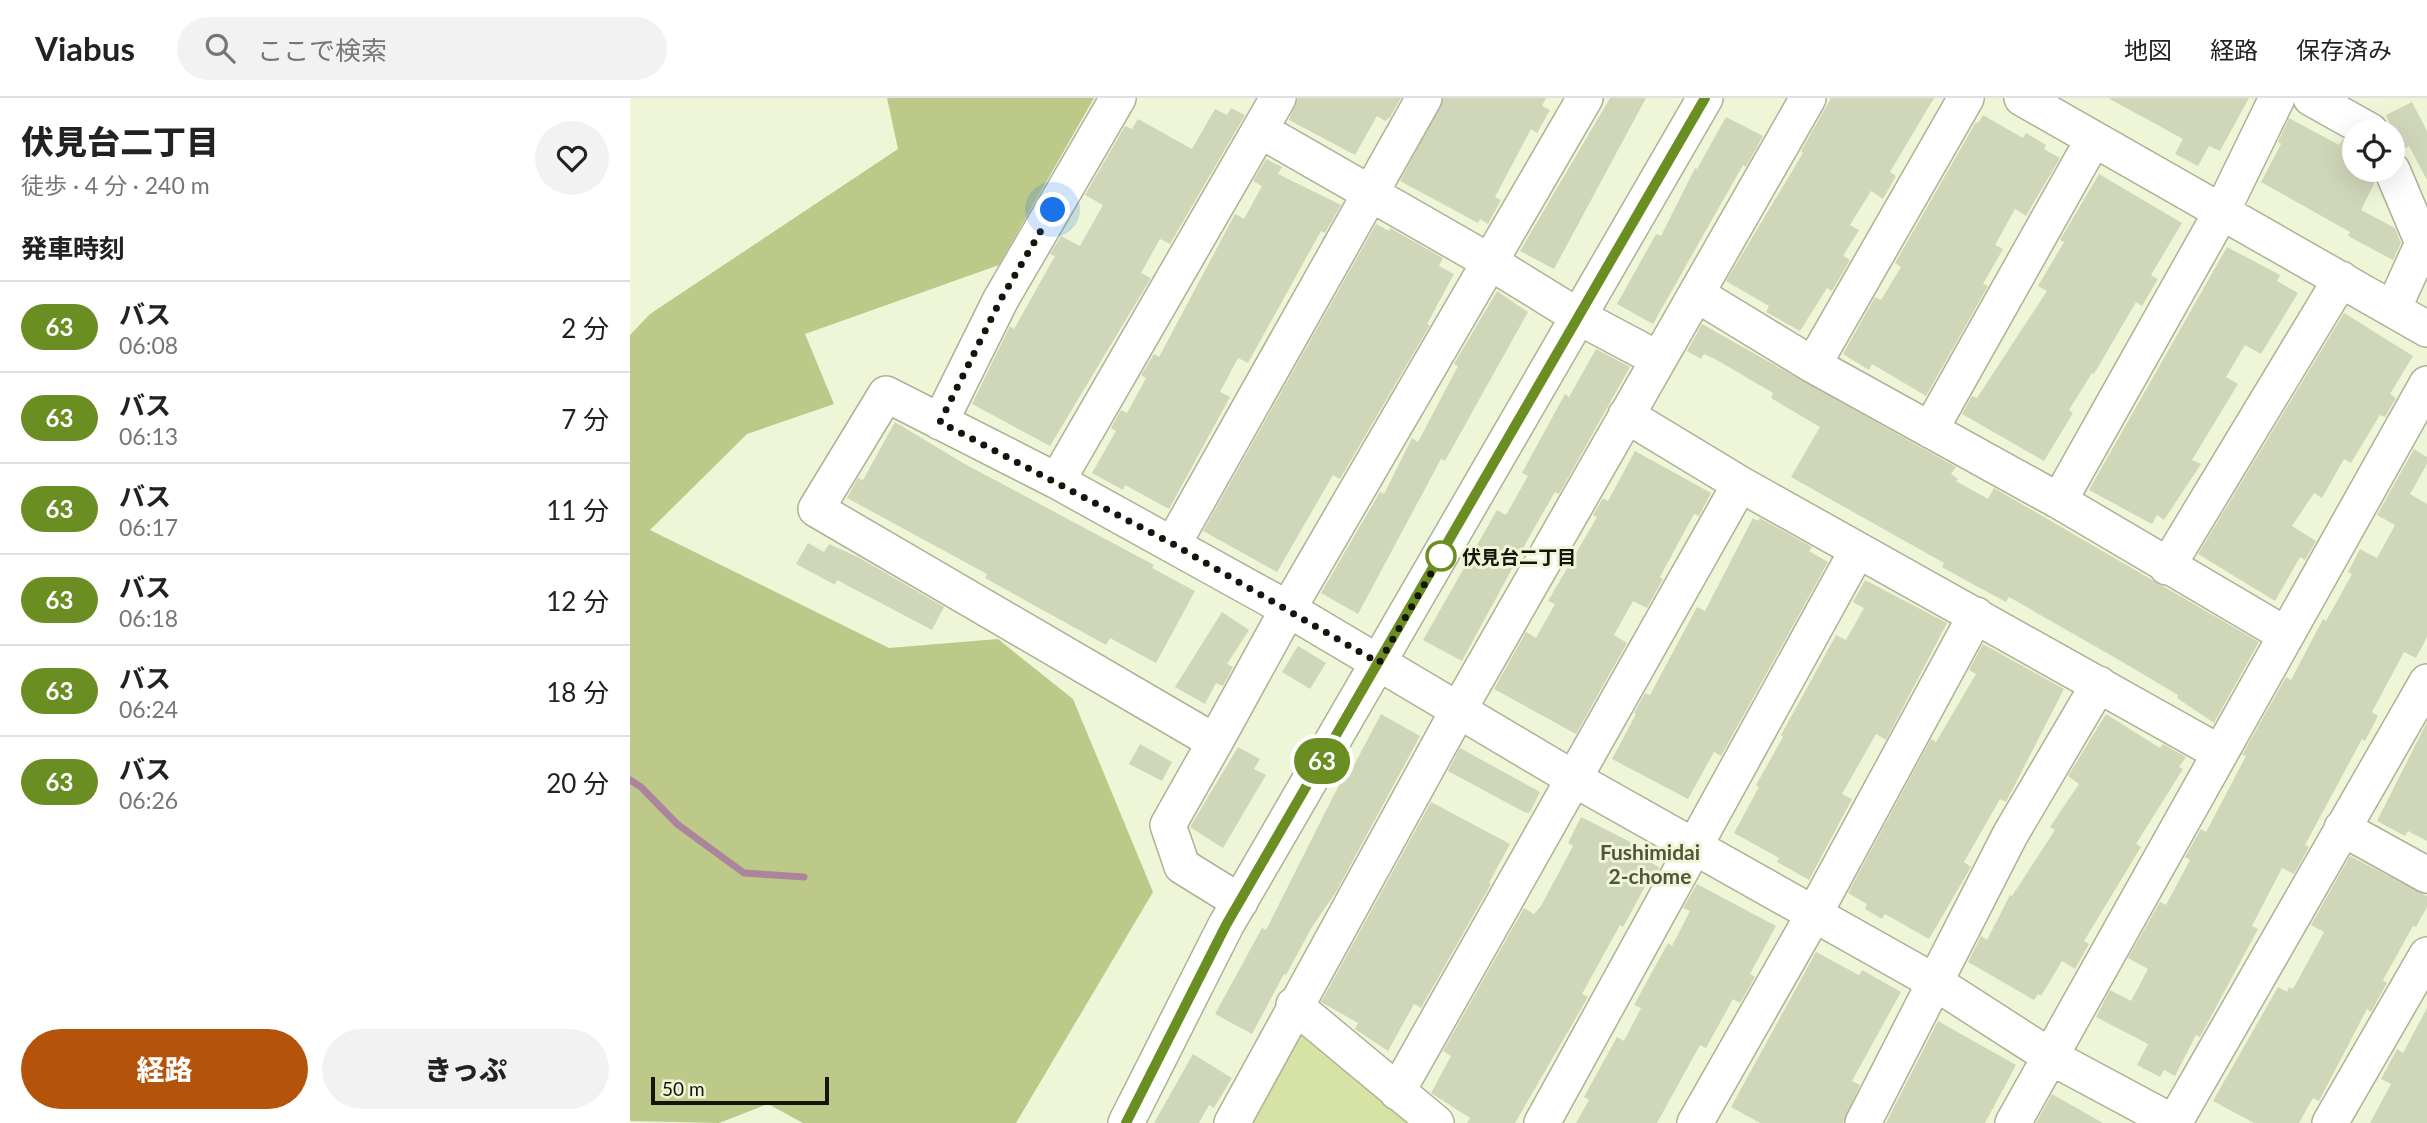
<!DOCTYPE html>
<html lang="ja">
<meta charset="utf-8">
<style>
:root{--surface:#fff;--page:#f2f2f2;--text:#222;--muted:#767676;--line:#e0e0e0;--accent:#b45309}
body{margin:0;font-family:Lato,"Noto Sans JP",sans-serif;background:var(--page);color:var(--text);height:100vh;display:flex;flex-direction:column;font-size:26px;white-space:nowrap}
*{box-sizing:border-box;margin:0}
p{font-size:23px;color:var(--muted)}
.icon{flex:none;width:38px;height:38px;fill:none;stroke:currentColor;stroke-width:2;stroke-linecap:round;stroke-linejoin:round}
.map{position:relative;flex:1;overflow:hidden}
.sheet{display:flex;flex-direction:column;background:var(--surface);width:630px}
.sheet>*{flex:none}
.badge{padding:0 14px;border-radius:23px;font-size:24px;line-height:46px}
.fabs{position:absolute;left:1712px;top:21px;display:grid;gap:14px}
.fabs a{display:grid;place-items:center;width:63px;height:63px;border-radius:50%;background:var(--surface);box-shadow:0 7px 28px #0002;font-size:35px}
.scale{position:absolute;left:21px;bottom:18px;width:178px;box-sizing:border-box;padding-left:7px;border:4px solid #14160c;border-top:0;font-size:19px;line-height:24px;white-space:nowrap;color:#14160c;-webkit-text-stroke:5px #eff6d7;paint-order:stroke}
.you{position:absolute;width:35px;height:35px;margin:-18px;border:5px solid #fff;border-radius:50%;background:#1a73e8;box-shadow:0 0 0 10px #1a73e833}
.map>.badge{position:absolute;translate:-50% -50%;box-shadow:0 0 0 4px #fff}
h2{padding:0 21px;font-size:26px;line-height:63px}
.round{display:grid;place-items:center;flex:none;width:74px;height:74px;border-radius:37px;background:var(--page)}
.head{display:flex;align-items:center;justify-content:space-between;height:119px;padding:0 21px}
h1{font-size:33px;font-weight:800;line-height:52px}
.primary-button{display:flex;gap:14px;margin-top:auto;padding:14px 21px}
.primary-button a{flex:1;height:80px;border-radius:42px;background:var(--accent);color:#fff;font-size:28px;font-weight:800;line-height:80px;text-align:center}
.primary-button a+a{background:var(--page);color:var(--text)}
ul{padding:0;list-style:none}
li{display:flex;align-items:center;gap:21px;height:91px;padding:0 21px;border-top:2px solid var(--line)}
li div{flex:1}
li b{display:block;font-size:26px}
li em{font-style:normal}
li .badge{min-width:77px;font-weight:700;text-align:center}
header{display:flex;align-items:center;gap:42px;box-sizing:border-box;height:98px;padding:0 35px;background:var(--surface);border-bottom:2px solid var(--line)}
header strong{font-size:33px}
nav{display:flex;gap:38px;margin-inline-start:auto;font-size:24px}
.search{width:490px;height:63px;background:var(--page);display:flex;align-items:center;gap:18px;box-sizing:border-box;padding:0 24px;border-radius:38px;color:var(--muted);font-size:26px}
main{display:flex;flex:1;min-height:0}
.map>svg:first-child{display:block}
.green{fill:#d6e3a4}
.forest{fill:#bcc988}
.lines{fill:none;stroke-linecap:round;stroke-linejoin:round}
.stream{stroke:#ad849e;stroke-width:7}
.building{fill:#d0d7b9}
.minor-casing{stroke:#acb296;stroke-width:38}
.minor{stroke:#fff;stroke-width:35}
.line-casing{stroke:#fff;stroke-width:16}
.line{stroke:#6b8e23;stroke-width:10}
.walk{stroke:#14160c;stroke-width:7;stroke-dasharray:0 12.6}
.stop-dot{fill:#fff;stroke:#6b8e23;stroke-width:3.5}
.labels{text-anchor:middle;dominant-baseline:central;stroke-width:6;stroke-linejoin:round;paint-order:stroke}
.stop-label{font-size:19px;font-weight:bold;fill:#14160c;stroke:#eff6d7;text-anchor:start}
.neighbourhood-label{font-size:21px;font-weight:bold;fill:#50553b;stroke:#eff6d7}
</style>
<header>
<strong>Viabus</strong>
<div class="search"><svg class="icon" aria-label="search" viewBox="0 0 24 24"><circle cx="10" cy="10" r="6"/><path d="M15 15l6 6"/></svg>ここで検索</div>
<nav><a>地図</a><a>経路</a><a>保存済み</a></nav>
</header>
<main>
<section class="sheet">
<div class="head"><div><h1>伏見台二丁目</h1><p>徒歩 · 4 分 · 240 m</p></div><a class="round"><svg class="icon" aria-label="heart" viewBox="0 0 24 24"><path d="M12 20l-8-8c-3-5 5-10 8-4 3-6 11-1 8 4z"/></svg></a></div>
<h2>発車時刻</h2>
<ul>
<li><span class="badge" style="background:#6b8e23;color:#fff">63</span><div><b>バス</b><p>06:08</p></div><em>2 分</em></li>
<li><span class="badge" style="background:#6b8e23;color:#fff">63</span><div><b>バス</b><p>06:13</p></div><em>7 分</em></li>
<li><span class="badge" style="background:#6b8e23;color:#fff">63</span><div><b>バス</b><p>06:17</p></div><em>11 分</em></li>
<li><span class="badge" style="background:#6b8e23;color:#fff">63</span><div><b>バス</b><p>06:18</p></div><em>12 分</em></li>
<li><span class="badge" style="background:#6b8e23;color:#fff">63</span><div><b>バス</b><p>06:24</p></div><em>18 分</em></li>
<li><span class="badge" style="background:#6b8e23;color:#fff">63</span><div><b>バス</b><p>06:26</p></div><em>20 分</em></li>
</ul>
<div class="primary-button"><a>経路</a><a>きっぷ</a></div>
</section>
<div class="map">
<svg width="1797" height="1025" viewBox="0 0 1797 1025">
<rect width="100%" height="100%" fill="#eff6d7"/>
<!-- green -->
<path class="green" d="M 673,929 L 790,1025 L 619,1025 Z"/>
<!-- forest -->
<path class="forest" d="M 257,0 L 464,0 L 369,167 L 175,236 L 204,306 L 117,336 L 20,432 L 259,550 L 368,541 L 443,601 L 523,794 L 386,1025 L 173,1025 L 138,1006 L 89,1025 L 0,1023 L 0,237 L 20,216 L 268,51 Z"/>
<g class="lines">
<!-- stream -->
<path class="stream" d="M 0,682 L 11,689 L 47,726 L 114,775 L 174,779"/>
</g>
<!-- building -->
<path class="building" d="M 668,0 L 771,0 L 760,19 L 755,23 L 747,18 L 725,57 L 659,22 Z
M 814,0 L 916,0 L 912,8 L 920,12 L 907,35 L 901,31 L 865,99 L 871,102 L 858,126 L 850,121 L 848,125 L 770,83 Z
M 980,0 L 1016,0 L 924,171 L 890,153 Z
M 1201,0 L 1304,0 L 1260,74 L 1266,78 L 1253,101 L 1241,93 L 1220,127 L 1229,132 L 1213,158 L 1220,162 L 1202,193 L 1197,190 L 1170,233 L 1136,214 L 1139,208 L 1096,183 L 1173,55 L 1171,53 Z
M 1478,0 L 1619,0 L 1590,53 L 1579,48 L 1568,68 L 1545,56 L 1553,41 Z
M 1782,4 L 1797,33 L 1797,82 L 1779,48 L 1770,53 L 1756,17 Z
M 601,10 L 615,17 L 540,146 L 530,141 L 511,175 L 521,180 L 420,348 L 342,306 L 380,228 L 384,231 L 425,158 L 420,156 L 431,138 L 450,148 L 473,107 L 455,97 L 495,28 L 502,31 L 508,21 L 562,51 L 585,11 L 597,17 Z
M 1353,17 L 1393,40 L 1396,35 L 1416,47 L 1414,51 L 1430,60 L 1396,118 L 1385,111 L 1365,147 L 1373,151 L 1353,186 L 1358,188 L 1296,298 L 1242,266 L 1239,272 L 1213,256 L 1245,199 L 1251,202 L 1271,169 L 1265,165 L 1346,24 L 1348,25 Z
M 1096,19 L 1133,38 L 1116,69 L 1113,67 L 1023,226 L 987,206 L 1026,136 L 1031,138 L 1065,70 L 1067,71 Z
M 1659,20 L 1709,47 L 1713,41 L 1724,47 L 1724,72 L 1744,80 L 1745,84 L 1731,112 L 1765,130 L 1771,145 L 1763,162 L 1718,138 L 1720,134 L 1631,84 L 1651,46 L 1648,44 Z
M 636,61 L 652,69 L 648,76 L 711,107 L 695,135 L 691,133 L 618,265 L 608,260 L 590,294 L 600,299 L 539,411 L 495,387 L 493,392 L 462,375 L 486,333 L 481,330 L 491,312 L 497,315 L 516,280 L 511,277 L 524,256 L 529,259 L 605,116 L 614,121 L 632,88 L 623,83 Z
M 1469,76 L 1552,125 L 1521,177 L 1528,181 L 1512,208 L 1506,204 L 1464,276 L 1462,275 L 1439,312 L 1443,315 L 1414,363 L 1332,316 L 1342,298 L 1347,300 L 1417,193 L 1408,188 L 1434,144 L 1430,142 Z
M 746,126 L 759,133 L 760,130 L 813,160 L 809,168 L 824,176 L 797,226 L 800,227 L 710,381 L 703,377 L 647,474 L 573,433 Z
M 1597,149 L 1650,177 L 1647,183 L 1668,195 L 1631,256 L 1615,247 L 1596,279 L 1608,286 L 1562,362 L 1571,366 L 1534,422 L 1527,417 L 1522,426 L 1459,392 Z
M 867,193 L 898,214 L 815,363 L 811,361 L 728,516 L 691,495 L 750,394 L 754,396 L 782,340 L 788,344 L 828,268 L 824,266 Z
M 1714,215 L 1783,258 L 1760,296 L 1766,300 L 1755,319 L 1750,317 L 1721,365 L 1714,361 L 1692,400 L 1684,395 L 1662,428 L 1686,443 L 1675,462 L 1670,459 L 1645,503 L 1568,456 Z
M 1072,226 L 1326,369 L 1321,376 L 1328,381 L 1326,383 L 1358,401 L 1364,390 L 1629,544 L 1584,625 L 1547,600 L 1548,597 L 1489,562 L 1379,499 L 1376,504 L 1337,483 L 1312,469 L 1314,465 L 1161,379 L 1190,329 L 1141,300 L 1143,295 L 1085,261 L 1074,256 L 1071,261 L 1057,253 Z
M 966,251 L 1000,269 L 929,396 L 925,394 L 903,432 L 832,563 L 793,542 L 867,412 L 876,417 L 898,378 L 892,375 L 935,296 L 939,299 Z
M 265,324 L 333,365 L 524,467 L 522,470 L 565,493 L 526,565 L 480,540 L 476,547 L 355,480 L 357,476 L 217,400 L 228,380 L 233,382 Z
M 1784,351 L 1797,359 L 1797,366 L 1780,396 L 1797,406 L 1797,539 L 1786,560 L 1774,554 L 1742,614 L 1748,618 L 1735,643 L 1732,641 L 1675,747 L 1679,749 L 1664,776 L 1652,770 L 1622,828 L 1628,831 L 1570,939 L 1566,937 L 1545,978 L 1534,972 L 1530,979 L 1507,967 L 1518,946 L 1466,919 L 1480,892 L 1501,903 L 1518,871 L 1498,860 L 1530,804 L 1536,807 L 1560,762 L 1555,759 L 1571,731 L 1576,734 L 1616,658 L 1612,657 L 1656,579 L 1661,582 L 1693,521 L 1696,523 L 1722,476 L 1718,474 L 1730,451 L 1747,460 L 1765,427 L 1747,417 Z
M 1005,353 L 1081,395 L 1069,418 L 1064,416 L 1030,479 L 1033,481 L 1017,510 L 1003,503 L 984,537 L 997,545 L 946,636 L 864,591 L 896,534 L 906,540 L 925,506 L 918,503 L 967,419 L 963,417 L 973,400 L 978,403 Z
M 1123,420 L 1128,423 L 1130,420 L 1182,449 L 1179,453 L 1198,464 L 1091,658 L 1084,654 L 1058,701 L 982,661 L 1006,616 L 1004,615 L 1015,595 L 1020,597 L 1067,509 L 1075,513 Z
M 178,445 L 194,454 L 199,446 L 228,459 L 314,509 L 302,532 L 207,482 L 205,487 L 166,466 Z
M 1235,482 L 1317,525 L 1256,642 L 1246,636 L 1212,696 L 1222,701 L 1179,782 L 1147,764 L 1149,760 L 1104,735 L 1129,689 L 1126,687 L 1153,639 L 1151,637 L 1206,537 L 1216,542 L 1234,510 L 1223,504 Z
M 592,514 L 619,532 L 597,566 L 603,569 L 593,588 L 586,585 L 575,606 L 545,589 Z
M 1353,546 L 1434,591 L 1376,704 L 1370,701 L 1334,764 L 1341,769 L 1299,841 L 1255,816 L 1252,821 L 1235,811 L 1237,806 L 1218,795 L 1301,641 L 1306,644 L 1346,576 L 1339,572 Z
M 668,548 L 696,565 L 680,591 L 652,574 Z
M 751,616 L 790,638 L 706,794 L 682,829 L 656,877 L 654,876 L 622,936 L 585,916 L 632,830 L 636,832 L 717,671 L 721,673 Z
M 1476,616 L 1530,650 L 1533,646 L 1556,659 L 1549,669 L 1553,671 L 1506,746 L 1511,749 L 1454,843 L 1459,846 L 1445,871 L 1432,863 L 1411,898 L 1408,896 L 1404,902 L 1338,864 L 1351,838 L 1357,842 L 1380,797 L 1382,798 L 1425,732 L 1420,729 L 1449,686 L 1438,678 Z
M 1797,624 L 1797,743 L 1778,733 L 1775,738 L 1747,723 Z
M 510,646 L 542,664 L 532,683 L 499,666 Z
M 608,649 L 630,661 L 624,671 L 636,677 L 593,750 L 560,729 Z
M 830,650 L 910,694 L 900,714 L 896,715 L 818,673 Z
M 801,704 L 880,746 L 859,785 L 861,786 L 791,910 L 784,906 L 758,953 L 725,931 L 728,925 L 691,904 Z
M 951,719 L 1024,756 L 1020,764 L 1030,770 L 1020,787 L 1017,785 L 993,829 L 990,827 L 952,896 L 958,899 L 885,1025 L 837,1025 L 840,1020 L 801,995 L 821,958 L 813,953 L 894,810 L 904,816 L 911,808 L 943,748 L 938,745 Z
M 1720,758 L 1797,798 L 1797,809 L 1786,829 L 1783,828 L 1753,882 L 1757,885 L 1741,914 L 1737,911 L 1689,1003 L 1683,1000 L 1669,1025 L 1624,1025 L 1583,1003 L 1648,889 L 1657,894 L 1659,889 L 1663,891 L 1694,834 L 1681,827 Z
M 1067,786 L 1146,828 L 1120,876 L 1125,879 L 1110,905 L 1103,901 L 1076,950 L 1070,947 L 1027,1025 L 946,1025 L 959,1002 L 954,999 L 987,939 L 994,943 L 1011,910 L 1004,907 L 1038,845 L 1042,848 L 1060,813 L 1053,810 Z
M 1186,854 L 1229,877 L 1232,872 L 1271,894 L 1222,983 L 1230,987 L 1213,1025 L 1130,1025 L 1101,1009 Z
M 1797,910 L 1797,1025 L 1740,1025 L 1761,986 L 1751,981 L 1767,951 L 1773,955 Z
M 1308,923 L 1386,967 L 1355,1025 L 1256,1025 Z
M 563,956 L 602,980 L 584,1010 L 579,1007 L 569,1025 L 524,1025 Z
M 1422,996 L 1473,1025 L 1406,1025 Z"/>
<g class="lines">
<!-- minor casing -->
<g class="minor-casing">
<path id="minor" d="M 955,0 L 658,511 L 585,644 L 186,411 L 256,296 L 427,383 L 658,511 L 946,682 L 1303,883 L 1421,959 L 1544,1025
M 1392,0 L 1797,231
M 1681,0 L 1740,33
M 630,32 L 860,164 L 949,219 L 1028,261
M 1762,72 L 1793,145 L 1763,211
M 1068,197 L 1183,267 L 1429,403 L 1656,537
M 1183,267 L 1336,0
M 996,317 L 1110,386 L 1590,655
M 310,324 L 371,201 L 488,0
M 1300,332 L 1463,42
M 427,383 L 648,0
M 1429,403 L 1592,113 L 1647,0
M 543,446 L 794,0
M 1537,469 L 1711,181
M 585,644 L 538,727 L 552,768 L 610,804
M 1712,730 L 1797,777
M 664,907 L 806,1025
M 767,994 L 1110,386
M 496,1025 L 596,827 L 1075,0
M 602,1025 L 829,611 L 1178,0
M 912,1025 L 1227,453
M 1065,1025 L 1184,816 L 1346,517
M 1233,1025 L 1380,737 L 1469,586
M 1383,1025 L 1797,286
M 1544,1025 L 1797,584
M 1700,1025 L 1797,857"/>
</g>
<!-- minor -->
<use href="#minor" class="minor"/>
</g>
<g class="lines">
<!-- line casing -->
<g class="line-casing">
<path id="line" d="M 496,1025 L 596,827 L 1075,0"/>
</g>
<!-- line -->
<use href="#line" class="line"/>
<!-- walk -->
<path class="walk" d="M 423,112 L 371,201 L 310,324 L 543,446 L 749,565 L 811,458"/>
</g>
<!-- markers -->
<circle class="stop-dot" cx="811" cy="458" r="14"/>
<g class="labels">
<!-- stop labels -->
<g class="stop-label">
<text x="832" y="458">伏見台二丁目</text>
</g>
<!-- neighbourhood labels -->
<g class="neighbourhood-label">
<text x="1020" y="753">Fushimidai<tspan x="1020" dy="24">2-chome</tspan></text>
</g>
</g>
</svg>
<div class="fabs">
<a><svg class="icon" aria-label="locate" viewBox="0 0 24 24"><circle cx="12" cy="12" r="6"/><path d="M12 2v4M12 18v4M2 12h4M18 12h4"/></svg></a>
</div>
<div class="scale">50 m</div>
<div class="you" style="left:423px;top:112px"></div>
<b class="badge" style="left:692px;top:663px;background:#6b8e23;color:#fff">63</b>
</div>
</main>
